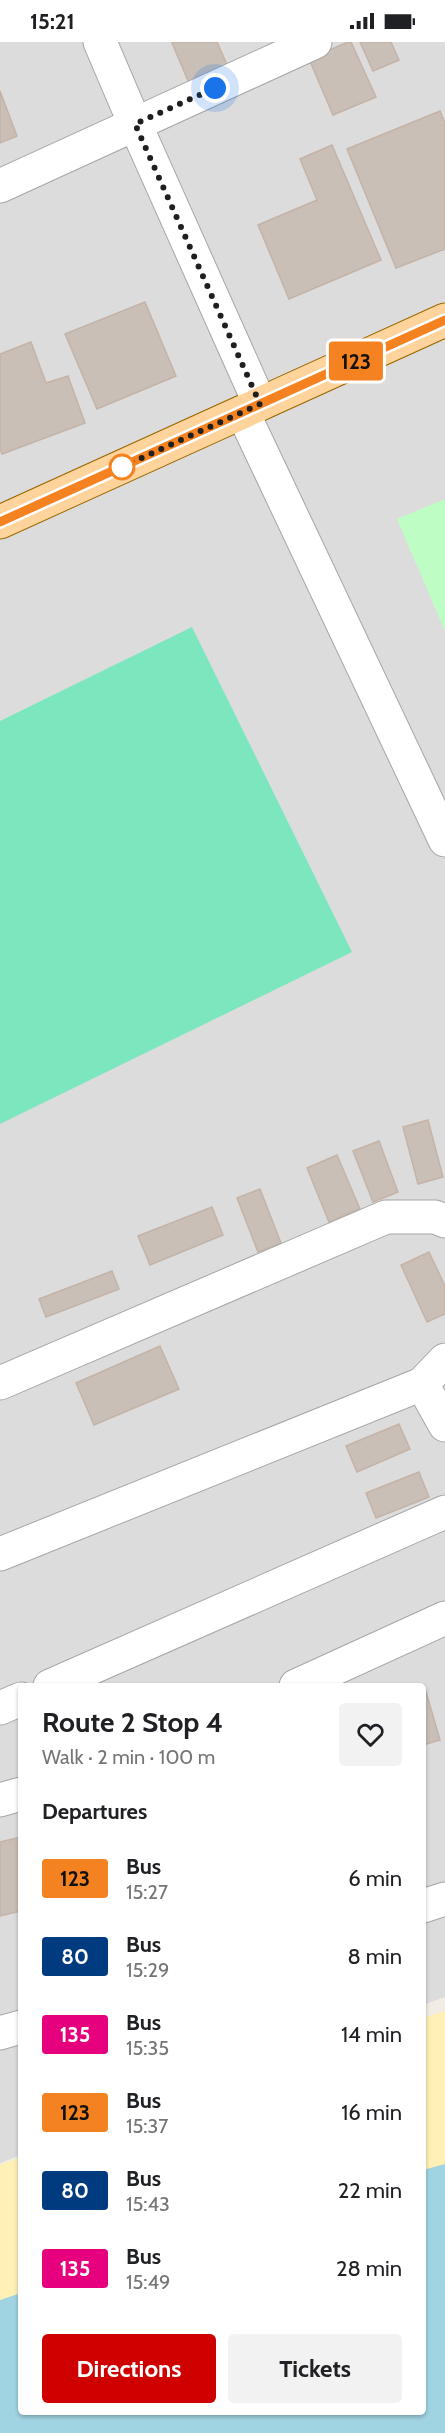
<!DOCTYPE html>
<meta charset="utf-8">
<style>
:root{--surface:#fff;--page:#f2f2f2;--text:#202124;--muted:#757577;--accent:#cf0000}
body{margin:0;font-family:Cabin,sans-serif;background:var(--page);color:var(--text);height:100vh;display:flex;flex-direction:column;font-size:22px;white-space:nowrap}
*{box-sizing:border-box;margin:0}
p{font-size:20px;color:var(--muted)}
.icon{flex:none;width:33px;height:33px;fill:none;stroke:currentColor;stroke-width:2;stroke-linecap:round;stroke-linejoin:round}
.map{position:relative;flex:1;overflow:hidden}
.details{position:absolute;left:18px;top:1641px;width:408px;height:732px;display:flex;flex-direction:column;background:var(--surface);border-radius:6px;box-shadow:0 2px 4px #0004}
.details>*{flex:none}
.badge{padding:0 12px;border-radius:4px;font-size:21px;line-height:39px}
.you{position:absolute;width:30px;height:30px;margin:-15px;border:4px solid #fff;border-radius:50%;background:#1a73e8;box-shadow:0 0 0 9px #1a73e833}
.map>.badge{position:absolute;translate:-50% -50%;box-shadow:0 0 0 3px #fff}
h2{padding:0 24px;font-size:22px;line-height:54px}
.round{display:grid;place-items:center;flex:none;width:63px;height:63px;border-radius:6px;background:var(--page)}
.head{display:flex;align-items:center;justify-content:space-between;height:102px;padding:0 24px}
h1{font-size:28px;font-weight:700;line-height:45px}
.button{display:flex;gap:12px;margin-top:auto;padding:12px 24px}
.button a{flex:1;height:69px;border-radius:6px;background:var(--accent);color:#fff;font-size:24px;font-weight:700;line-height:69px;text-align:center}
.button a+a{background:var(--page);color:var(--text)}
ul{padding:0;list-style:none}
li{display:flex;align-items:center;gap:18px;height:78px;padding:0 24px}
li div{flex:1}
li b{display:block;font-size:22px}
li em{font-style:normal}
li .badge{min-width:66px;font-weight:700;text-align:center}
.status{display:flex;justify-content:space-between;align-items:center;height:42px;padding:0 30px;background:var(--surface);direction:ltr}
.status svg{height:16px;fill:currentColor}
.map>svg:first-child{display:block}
.residential{fill:#dddcdc}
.sand{fill:#fff0b5}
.park{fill:#befec4}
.pitch{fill:#7ce7be}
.water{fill:#a1d4e2}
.building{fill:#c9bfb7;stroke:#c4b3a6;stroke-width:1.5}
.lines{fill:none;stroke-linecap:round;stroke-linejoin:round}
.minor-casing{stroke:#a6a6a6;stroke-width:35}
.major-casing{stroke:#9b6800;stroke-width:35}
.minor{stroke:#fff;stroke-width:33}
.major{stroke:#ffd49c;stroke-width:33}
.line-casing{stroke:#fff;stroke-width:14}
.line{stroke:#f58220;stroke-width:9}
.walk{stroke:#1f1f1f;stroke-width:6;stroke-dasharray:0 10.8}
.stop-dot{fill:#fff;stroke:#f58220;stroke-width:3}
</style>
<div class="status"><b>15:21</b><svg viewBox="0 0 49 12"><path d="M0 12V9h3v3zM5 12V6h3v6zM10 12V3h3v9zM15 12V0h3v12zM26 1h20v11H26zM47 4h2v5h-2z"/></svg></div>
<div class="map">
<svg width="445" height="2391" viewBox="0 0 445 2391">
<rect width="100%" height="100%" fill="#f1ede5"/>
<!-- residential -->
<path class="residential" d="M 0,0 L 445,0 L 445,1955 L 423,1963 L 423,1644 L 21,1644 L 21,2113 L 0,2121 Z"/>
<!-- sand -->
<path class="sand" d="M 445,1969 L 445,2193 L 423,2199 L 423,1976 Z
M 21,2115 L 21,2322 L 0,2328 L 0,2123 Z"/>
<!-- park -->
<path class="park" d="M 445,457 L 445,589 L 397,477 Z"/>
<!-- pitch -->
<path class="pitch" d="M 192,585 L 352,910 L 0,1082 L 0,679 Z"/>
<!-- water -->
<path class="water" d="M 445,2122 L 445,2391 L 0,2391 L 0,2258 L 21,2251 L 21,2370 L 423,2370 L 423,2128 Z"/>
<!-- building -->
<path class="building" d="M 175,0 L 217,0 L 228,25 L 189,41 L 172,1 Z
M 348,0 L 351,0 L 376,55 L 333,73 L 309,17 Z
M 360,0 L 391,0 L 399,18 L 373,29 Z
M 0,49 L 17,94 L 0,101 Z
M 440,69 L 445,81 L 445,207 L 396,226 L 347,107 Z
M 332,103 L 381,218 L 289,257 L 258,183 L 317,158 L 300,117 Z
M 145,260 L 176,334 L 97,367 L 65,292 Z
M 31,300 L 46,341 L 68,334 L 85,381 L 2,412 L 0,407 L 0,312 Z
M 428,1078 L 443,1135 L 418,1142 L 403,1085 Z
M 379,1099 L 398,1150 L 373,1160 L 353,1109 Z
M 337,1113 L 360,1167 L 329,1180 L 307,1126 Z
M 260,1147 L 281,1201 L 258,1210 L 237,1156 Z
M 212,1165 L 223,1193 L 150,1223 L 138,1194 Z
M 429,1210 L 445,1244 L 445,1272 L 427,1280 L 401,1223 Z
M 112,1229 L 119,1247 L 46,1275 L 39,1257 Z
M 160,1304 L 179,1347 L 94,1383 L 76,1341 Z
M 399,1382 L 410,1407 L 357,1430 L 346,1404 Z
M 419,1430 L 429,1455 L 376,1476 L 366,1451 Z
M 424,1643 L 440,1698 L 423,1703 L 423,1644 L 421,1644 Z
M 21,1795 L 21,1869 L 0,1874 L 0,1800 Z"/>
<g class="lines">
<!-- minor casing -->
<g class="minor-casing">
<path id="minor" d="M 100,0 L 135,82 L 260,362
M 0,144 L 315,0
M 243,371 L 445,798
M 0,1341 L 386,1175 L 435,1175 L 445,1179
M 422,1342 L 445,1318
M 0,1512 L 422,1342 L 445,1383
M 50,1644 L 445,1470
M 296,1644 L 445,1576
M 0,1666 L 21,1657
M 0,1758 L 21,1752
M 423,1864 L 445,1857
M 0,1991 L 21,1985"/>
</g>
<!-- major casing -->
<g class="major-casing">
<path id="major" d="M 0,480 L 445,278"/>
</g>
<!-- minor -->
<use href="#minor" class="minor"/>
<!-- major -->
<use href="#major" class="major"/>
</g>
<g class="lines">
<!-- line casing -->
<g class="line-casing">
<path id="line" d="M 0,480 L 445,278"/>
</g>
<!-- line -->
<use href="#line" class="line"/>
<!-- walk -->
<path class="walk" d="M 122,425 L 260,362 L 135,82 L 215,46"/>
</g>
<!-- markers -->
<circle class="stop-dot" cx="122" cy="425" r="12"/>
</svg>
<div class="you" style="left:215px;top:46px"></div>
<b class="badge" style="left:356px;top:319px;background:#f58220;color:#111">123</b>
<section class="details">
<div class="head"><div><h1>Route 2 Stop 4</h1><p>Walk · 2 min · 100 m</p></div><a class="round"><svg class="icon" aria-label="heart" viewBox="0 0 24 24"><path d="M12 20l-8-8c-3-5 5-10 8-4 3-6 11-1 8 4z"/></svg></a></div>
<h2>Departures</h2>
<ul>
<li><span class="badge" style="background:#f58220;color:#111">123</span><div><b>Bus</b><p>15:27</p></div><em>6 min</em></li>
<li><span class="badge" style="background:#003b80;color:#fff">80</span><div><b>Bus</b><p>15:29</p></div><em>8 min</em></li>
<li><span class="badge" style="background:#e6007e;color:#fff">135</span><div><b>Bus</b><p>15:35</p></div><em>14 min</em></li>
<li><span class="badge" style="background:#f58220;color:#111">123</span><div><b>Bus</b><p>15:37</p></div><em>16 min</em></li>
<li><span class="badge" style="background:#003b80;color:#fff">80</span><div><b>Bus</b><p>15:43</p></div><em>22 min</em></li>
<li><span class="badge" style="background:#e6007e;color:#fff">135</span><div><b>Bus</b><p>15:49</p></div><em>28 min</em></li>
</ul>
<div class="button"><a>Directions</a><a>Tickets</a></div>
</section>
</div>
